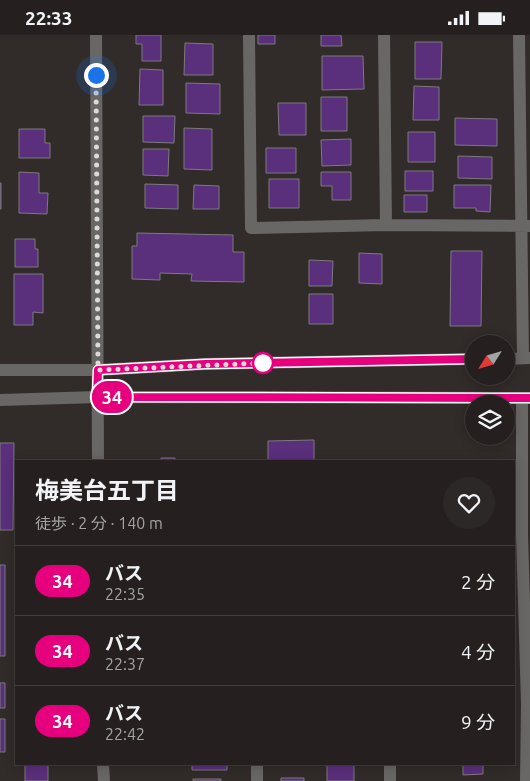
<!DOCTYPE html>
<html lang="ja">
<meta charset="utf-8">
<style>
:root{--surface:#25201f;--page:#2d2828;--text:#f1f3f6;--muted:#a3a3a4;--line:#423e3d}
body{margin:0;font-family:Ubuntu,"Noto Sans JP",sans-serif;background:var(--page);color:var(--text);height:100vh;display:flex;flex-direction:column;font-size:19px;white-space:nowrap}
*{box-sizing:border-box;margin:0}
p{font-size:16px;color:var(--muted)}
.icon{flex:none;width:28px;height:28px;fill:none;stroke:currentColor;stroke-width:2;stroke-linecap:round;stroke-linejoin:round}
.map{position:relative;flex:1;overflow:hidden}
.side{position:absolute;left:15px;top:425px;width:500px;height:305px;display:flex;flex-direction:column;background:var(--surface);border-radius:0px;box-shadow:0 2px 12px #0003,0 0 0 1px var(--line)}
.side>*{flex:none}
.badge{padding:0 10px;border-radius:16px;font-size:18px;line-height:32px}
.needle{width:32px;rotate:233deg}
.fabs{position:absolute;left:465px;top:300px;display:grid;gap:10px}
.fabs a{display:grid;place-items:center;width:50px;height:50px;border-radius:50%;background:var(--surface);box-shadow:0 2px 12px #0003,0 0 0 1px var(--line);font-size:25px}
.you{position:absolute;width:25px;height:25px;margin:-12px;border:4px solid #fff;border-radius:50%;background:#1a73e8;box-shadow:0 0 0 8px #1a73e833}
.map>.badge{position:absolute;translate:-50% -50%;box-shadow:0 0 0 2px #fff}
.round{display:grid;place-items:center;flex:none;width:52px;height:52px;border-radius:26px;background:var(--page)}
.headline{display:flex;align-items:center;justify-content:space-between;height:85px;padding:0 20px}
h1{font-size:24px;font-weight:700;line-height:38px}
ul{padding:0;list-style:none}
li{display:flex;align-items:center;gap:15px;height:70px;padding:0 20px;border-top:1px solid var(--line)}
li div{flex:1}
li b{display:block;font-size:19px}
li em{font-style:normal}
li .badge{min-width:55px;font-weight:700;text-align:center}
.status{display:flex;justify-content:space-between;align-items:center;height:35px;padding:0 25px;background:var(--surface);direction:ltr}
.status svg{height:14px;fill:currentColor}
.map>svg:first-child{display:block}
.building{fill:#5a2f7b;stroke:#7c7a7f}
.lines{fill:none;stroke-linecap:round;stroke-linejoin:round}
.minor{stroke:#696765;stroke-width:12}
.line-casing{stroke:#fff;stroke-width:11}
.line{stroke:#e6007e;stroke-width:8}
.walk{stroke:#dddad9;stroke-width:5;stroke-dasharray:0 9}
.stop-dot{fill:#fff;stroke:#e6007e;stroke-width:2.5}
</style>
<div class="status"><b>22:33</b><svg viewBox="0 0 49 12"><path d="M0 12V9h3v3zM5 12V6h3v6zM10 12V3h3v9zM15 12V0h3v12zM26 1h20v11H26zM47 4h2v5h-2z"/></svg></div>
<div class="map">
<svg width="530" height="746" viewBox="0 0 530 746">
<rect width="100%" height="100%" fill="#312b29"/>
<!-- building -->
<path class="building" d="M 136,0 L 161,0 L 161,26 L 142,26 L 142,9 L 136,9 Z
M 258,0 L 275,0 L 275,9 L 258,9 Z
M 321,0 L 341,0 L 342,11 L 321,11 Z
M 415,7 L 442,7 L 441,44 L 415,44 Z
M 185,8 L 213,9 L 213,40 L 184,40 Z
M 322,21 L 363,21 L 364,54 L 322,55 Z
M 140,34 L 163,35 L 163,70 L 139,70 Z
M 186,48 L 220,49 L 220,79 L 186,78 Z
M 414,51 L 439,52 L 439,85 L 413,85 Z
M 321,62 L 347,62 L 347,96 L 321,96 Z
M 278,68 L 306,68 L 306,100 L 279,100 Z
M 143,81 L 175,81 L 174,108 L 143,107 Z
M 455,83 L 497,84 L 497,111 L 455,110 Z
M 184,93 L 212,94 L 212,135 L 184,134 Z
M 19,94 L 45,94 L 45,108 L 50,108 L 50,123 L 19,123 Z
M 408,97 L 435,97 L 435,127 L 408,127 Z
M 351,104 L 351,130 L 322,131 L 321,105 Z
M 266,113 L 296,113 L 296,138 L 266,138 Z
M 143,114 L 169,114 L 168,141 L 143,140 Z
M 458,121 L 492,122 L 492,144 L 458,143 Z
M 405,136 L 433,136 L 433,156 L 405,156 Z
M 19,137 L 39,138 L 39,158 L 48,158 L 47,179 L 19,178 Z
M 321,137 L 351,137 L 351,165 L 332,165 L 332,151 L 321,151 Z
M 269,144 L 299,144 L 299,173 L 269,173 Z
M 0,148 L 1,148 L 1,174 L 0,174 Z
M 145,149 L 178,150 L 178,174 L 145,173 Z
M 194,150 L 219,151 L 219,174 L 193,174 Z
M 454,150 L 491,150 L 490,177 L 476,176 L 476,173 L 454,173 Z
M 404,160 L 427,160 L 427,177 L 404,177 Z
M 137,198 L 233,200 L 233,217 L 244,217 L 244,247 L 191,246 L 192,239 L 160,238 L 160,245 L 132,244 L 132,211 L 137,211 Z
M 15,204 L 35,204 L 35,214 L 38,214 L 38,232 L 15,232 Z
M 451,216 L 482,216 L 481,291 L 450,291 Z
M 359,218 L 382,219 L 382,249 L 359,248 Z
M 309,225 L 333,226 L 332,251 L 309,251 Z
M 14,239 L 43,239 L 43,278 L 33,277 L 33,290 L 14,290 Z
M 309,259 L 333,259 L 333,289 L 309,289 Z
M 314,405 L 314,426 L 268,426 L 268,406 Z
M 0,408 L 14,408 L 13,495 L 0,495 Z
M 161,423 L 175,423 L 175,426 L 161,426 Z
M 0,530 L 5,530 L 5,621 L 0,621 Z
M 0,648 L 5,648 L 5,673 L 0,673 Z
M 0,684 L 5,684 L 5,717 L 0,717 Z
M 25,729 L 48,729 L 48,746 L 25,746 Z
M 192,729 L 227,729 L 227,735 L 192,735 Z
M 327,729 L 354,729 L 354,746 L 327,746 Z
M 463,729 L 483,729 L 483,739 L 463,740 Z
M 281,743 L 304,743 L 304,746 L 281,746 Z
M 193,744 L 221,744 L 221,746 L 193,746 Z"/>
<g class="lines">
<!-- minor -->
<path class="minor" d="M 96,0 L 98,426
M 249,0 L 251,193 L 386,190 L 530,191
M 384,0 L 386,190
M 519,0 L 523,323
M 506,324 L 530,323
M 0,335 L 98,335 L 205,329 L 474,324
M 522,363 L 522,499 L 527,669 L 526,746
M 0,365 L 97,362 L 530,363
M 103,729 L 104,746
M 257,729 L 257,746
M 390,729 L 390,746"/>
</g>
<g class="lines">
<!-- line casing -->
<g class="line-casing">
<path id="line" d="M 474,324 L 205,329 L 98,335 L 97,362 L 530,363"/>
</g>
<!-- line -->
<use href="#line" class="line"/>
<!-- walk -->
<path class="walk" d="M 96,40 L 98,335 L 263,328"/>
</g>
<!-- markers -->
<circle class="stop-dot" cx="263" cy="328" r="10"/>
</svg>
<div class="fabs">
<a><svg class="needle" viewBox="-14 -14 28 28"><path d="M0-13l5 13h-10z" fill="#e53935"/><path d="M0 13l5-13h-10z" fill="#a3a3a4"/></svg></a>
<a><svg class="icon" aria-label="layers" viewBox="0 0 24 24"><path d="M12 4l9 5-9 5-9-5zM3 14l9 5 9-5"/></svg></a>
</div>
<div class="you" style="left:96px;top:40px"></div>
<b class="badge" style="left:112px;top:362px;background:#e6007e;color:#fff">34</b>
<section class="side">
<div class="headline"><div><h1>梅美台五丁目</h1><p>徒歩 · 2 分 · 140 m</p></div><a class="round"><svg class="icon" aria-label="heart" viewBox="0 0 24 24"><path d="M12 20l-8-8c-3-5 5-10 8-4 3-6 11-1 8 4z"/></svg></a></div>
<ul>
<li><span class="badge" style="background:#e6007e;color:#fff">34</span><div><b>バス</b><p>22:35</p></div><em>2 分</em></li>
<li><span class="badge" style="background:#e6007e;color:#fff">34</span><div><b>バス</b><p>22:37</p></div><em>4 分</em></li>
<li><span class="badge" style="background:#e6007e;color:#fff">34</span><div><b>バス</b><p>22:42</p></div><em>9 分</em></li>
</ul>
</section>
</div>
